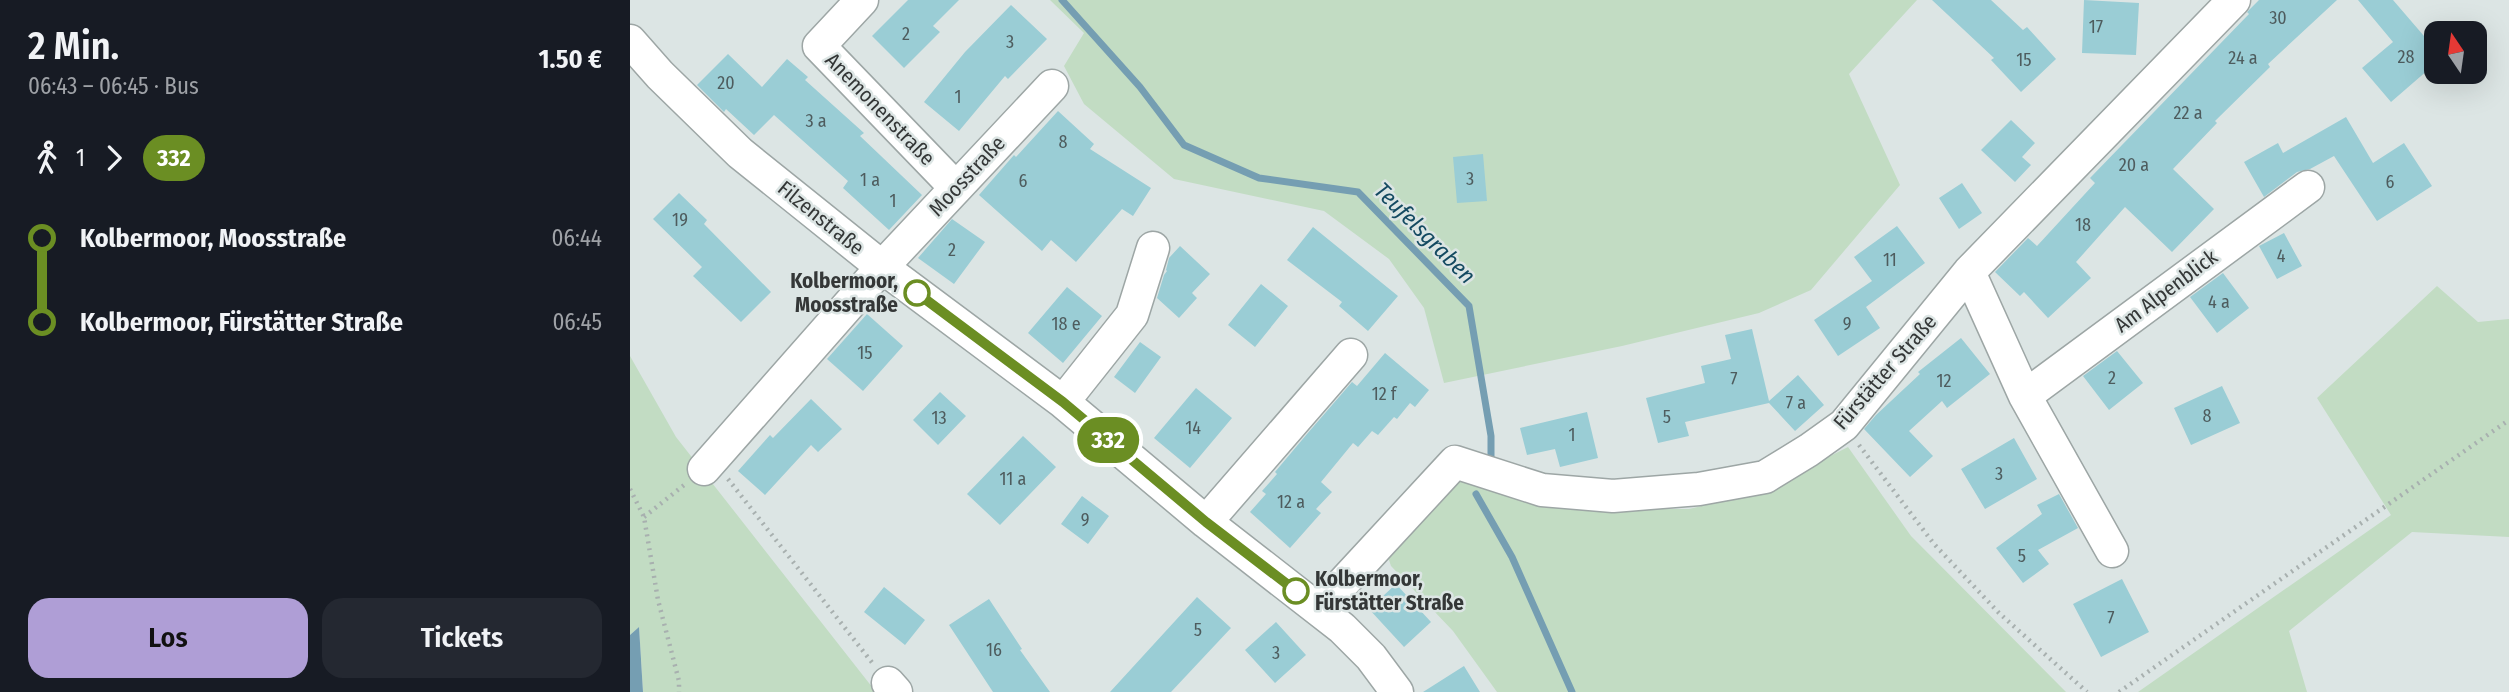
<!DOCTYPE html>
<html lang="de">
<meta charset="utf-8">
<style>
:root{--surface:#171b24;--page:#242831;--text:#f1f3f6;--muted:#9ea1a6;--accent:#af9ed6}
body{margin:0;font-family:"Fira Sans Condensed",sans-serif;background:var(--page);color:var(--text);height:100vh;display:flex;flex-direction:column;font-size:26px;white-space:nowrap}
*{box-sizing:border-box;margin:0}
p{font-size:23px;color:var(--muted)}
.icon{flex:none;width:38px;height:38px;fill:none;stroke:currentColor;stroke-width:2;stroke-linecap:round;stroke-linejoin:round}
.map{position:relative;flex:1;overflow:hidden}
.panel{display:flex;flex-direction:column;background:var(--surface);width:630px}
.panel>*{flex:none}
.badge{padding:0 14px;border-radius:23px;font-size:24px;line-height:46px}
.needle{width:46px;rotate:347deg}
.buttons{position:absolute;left:1794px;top:21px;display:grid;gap:14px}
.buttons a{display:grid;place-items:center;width:63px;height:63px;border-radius:14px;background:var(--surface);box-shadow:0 7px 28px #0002;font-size:35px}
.map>.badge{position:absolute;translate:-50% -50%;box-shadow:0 0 0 4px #fff}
.legs{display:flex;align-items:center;gap:10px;height:77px;padding:0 28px;font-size:23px}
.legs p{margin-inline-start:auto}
.overview{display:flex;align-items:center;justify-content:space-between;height:119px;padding:0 28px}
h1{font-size:38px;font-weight:600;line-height:52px}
.primary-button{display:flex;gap:14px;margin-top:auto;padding:14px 28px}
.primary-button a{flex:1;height:80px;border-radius:21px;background:var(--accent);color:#111;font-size:28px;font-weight:600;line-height:80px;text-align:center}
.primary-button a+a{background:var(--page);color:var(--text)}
ul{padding:0 28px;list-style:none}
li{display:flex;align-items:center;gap:24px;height:84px;font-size:26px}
li i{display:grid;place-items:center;width:10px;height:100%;margin:0 9px;background:currentColor}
li i::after{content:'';width:18px;height:18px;margin:-9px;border:5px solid;border-radius:50%;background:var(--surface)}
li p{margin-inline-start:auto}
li:first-child i{background:linear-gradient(#0000 50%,currentColor 0)}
li:last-child i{background:linear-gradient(currentColor 50%,#0000 0)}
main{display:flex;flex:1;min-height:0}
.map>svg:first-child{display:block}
.green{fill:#c2dcc3}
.water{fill:#759eb2}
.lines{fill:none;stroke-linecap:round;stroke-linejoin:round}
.stream{stroke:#759eb2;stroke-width:7}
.building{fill:#9acdd5}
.minor-casing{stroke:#9da6a5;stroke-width:35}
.path{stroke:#a8b0af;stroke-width:4.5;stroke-dasharray:2 5;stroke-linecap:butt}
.minor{stroke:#fff;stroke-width:32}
.line-1-casing{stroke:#fff;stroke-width:16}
.line-1{stroke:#6b8e23;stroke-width:10}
.stop-1-dot{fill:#fff;stroke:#6b8e23;stroke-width:3.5}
.labels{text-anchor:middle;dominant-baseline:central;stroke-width:5;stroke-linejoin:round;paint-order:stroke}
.number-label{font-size:18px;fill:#4e5c5e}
.street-label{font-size:21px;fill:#343737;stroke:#dce5e4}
.stop-label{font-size:21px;font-weight:bold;fill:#343737;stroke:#dce5e4;text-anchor:end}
.water-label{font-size:23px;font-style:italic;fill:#144a61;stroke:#dce5e4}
</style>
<main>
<section class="panel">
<div class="overview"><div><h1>2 Min.</h1><p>06:43 – 06:45 · Bus</p></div><b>1.50 €</b></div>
<div class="legs"><svg class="icon" aria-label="walk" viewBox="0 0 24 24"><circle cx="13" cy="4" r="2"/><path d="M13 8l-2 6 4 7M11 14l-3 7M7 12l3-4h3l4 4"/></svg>1<svg class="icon" aria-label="forward" viewBox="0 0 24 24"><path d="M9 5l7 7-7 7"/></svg><b class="badge" style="background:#6b8e23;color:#fff">332</b></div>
<ul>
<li><i style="color:#6b8e23"></i><b>Kolbermoor, Moosstraße</b><p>06:44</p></li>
<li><i style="color:#6b8e23"></i><b>Kolbermoor, Fürstätter Straße</b><p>06:45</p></li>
</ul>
<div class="primary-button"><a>Los</a><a>Tickets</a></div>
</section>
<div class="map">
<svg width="1879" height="692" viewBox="0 0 1879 692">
<rect width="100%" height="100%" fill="#dce5e4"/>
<!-- green -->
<path class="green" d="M 420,0 L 1287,0 L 1219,74 L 1270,185 L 1181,290 L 1129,313 L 992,346 L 814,383 L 794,308 L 759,259 L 694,211 L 544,179 L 454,104 L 434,66 L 454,33 Z
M 1807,286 L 1848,322 L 1879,319 L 1879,537 L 1782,532 L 1659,631 L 1677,692 L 1508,692 L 1761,515 L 1687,398 Z
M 0,356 L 46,437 L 246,692 L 13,692 L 9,627 L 0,635 Z
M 1218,447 L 1281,536 L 1436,692 L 867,692 L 823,631 L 761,566 L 756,551 L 826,472 L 935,509 L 1059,509 L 1127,493 Z"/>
<!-- water -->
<path class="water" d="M 9,627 L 13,692 L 0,692 L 0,635 Z"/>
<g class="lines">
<!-- stream -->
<path class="stream" d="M 432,0 L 510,87 L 554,145 L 629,178 L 728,192 L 839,306 L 861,436 L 861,459
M 846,494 L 882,557 L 942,692"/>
</g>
<!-- building -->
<path class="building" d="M 278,0 L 329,0 L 303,26 L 310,32 L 274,68 L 242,36 Z
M 1302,0 L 1361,0 L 1393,30 L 1397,27 L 1426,59 L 1391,92 L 1361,60 L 1364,58 Z
M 1454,0 L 1509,3 L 1506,55 L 1452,53 Z
M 1629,0 L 1707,0 L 1638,64 L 1640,67 L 1585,121 L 1587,123 L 1543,169 L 1584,209 L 1542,252 L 1495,207 L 1446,262 L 1461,278 L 1418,318 L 1394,292 L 1390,296 L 1365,272 L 1398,238 L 1407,246 L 1465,183 L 1460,178 L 1619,14 L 1617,12 Z
M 1728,0 L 1763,0 L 1806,50 L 1806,63 L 1761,102 L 1732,68 L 1763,42 Z
M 381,5 L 417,39 L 378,79 L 375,76 L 329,131 L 294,102 L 335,52 Z
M 98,54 L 132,87 L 157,59 L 178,77 L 175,80 L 234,133 L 230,136 L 292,195 L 259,230 L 213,188 L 218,181 L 144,115 L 124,135 L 96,109 L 94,112 L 67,85 Z
M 428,111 L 464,144 L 460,149 L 521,188 L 503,216 L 492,209 L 446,262 L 421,240 L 412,251 L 349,195 L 384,155 L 386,157 Z
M 1716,117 L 1743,163 L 1774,143 L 1802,186 L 1747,221 L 1704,156 L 1680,169 L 1667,172 L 1634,197 L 1614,162 L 1648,143 L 1653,153 Z
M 1381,120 L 1405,143 L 1392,157 L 1401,165 L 1385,182 L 1351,150 Z
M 853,154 L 857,201 L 827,203 L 823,157 Z
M 1332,183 L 1352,213 L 1329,229 L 1309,198 Z
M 49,193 L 77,220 L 74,224 L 141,292 L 111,322 L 63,276 L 72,267 L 23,219 Z
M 322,219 L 355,242 L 324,284 L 288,258 Z
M 1267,226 L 1295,263 L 1236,307 L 1250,328 L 1208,356 L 1184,320 L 1242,281 L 1224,257 Z
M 683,227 L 768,296 L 738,331 L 709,306 L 712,302 L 657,260 Z
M 1654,233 L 1672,266 L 1647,279 L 1629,246 Z
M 550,246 L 580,274 L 562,293 L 567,298 L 549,318 L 527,298 L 534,275 L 537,271 L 536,270 L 539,258 Z
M 1593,273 L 1619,308 L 1587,333 L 1560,297 Z
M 631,284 L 658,306 L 625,347 L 598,325 Z
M 437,287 L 472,316 L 433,363 L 398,333 Z
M 237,314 L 273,346 L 233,391 L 197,359 Z
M 1122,329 L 1139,401 L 1168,375 L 1194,405 L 1165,431 L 1139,403 L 1055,422 L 1059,436 L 1028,443 L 1016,398 L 1075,383 L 1071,366 L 1101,359 L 1095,335 Z
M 1331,338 L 1360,374 L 1317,408 L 1312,401 L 1279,431 L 1303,456 L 1280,477 L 1234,429 L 1246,415 L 1290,374 L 1288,372 Z
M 510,342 L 531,357 L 505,393 L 484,377 Z
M 1487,351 L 1513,383 L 1479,410 L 1453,376 Z
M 755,353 L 799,390 L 785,407 L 780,403 L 767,419 L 764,417 L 748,435 L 742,431 L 728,447 L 723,443 L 691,482 L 702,492 L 686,509 L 691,513 L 660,548 L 620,512 L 636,494 L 632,491 L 647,474 L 645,472 L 677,434 L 722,382 L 727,386 Z
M 1592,386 L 1610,423 L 1561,445 L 1544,408 Z
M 566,388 L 602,418 L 560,468 L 524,438 Z
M 310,392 L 336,416 L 308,445 L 283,420 Z
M 181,399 L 212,429 L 188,452 L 181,445 L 135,495 L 108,471 L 140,435 L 143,438 Z
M 957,412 L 968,458 L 930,467 L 925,449 L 897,455 L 890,428 Z
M 393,436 L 426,467 L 370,525 L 337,494 Z
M 1384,438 L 1407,479 L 1355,509 L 1331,469 Z
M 1429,494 L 1448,528 L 1408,550 L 1419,564 L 1393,583 L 1366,548 L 1412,514 L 1407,505 Z
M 452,496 L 479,516 L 458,544 L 431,524 Z
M 1492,579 L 1519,632 L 1471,657 L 1443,604 Z
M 766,584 L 801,622 L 774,647 L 739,609 Z
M 254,587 L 295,620 L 275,645 L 234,612 Z
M 567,597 L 601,628 L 541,692 L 480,692 Z
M 359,599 L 392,649 L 390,650 L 420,692 L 363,692 L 319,625 Z
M 646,622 L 676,655 L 645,683 L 615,650 Z
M 834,666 L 850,692 L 793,692 Z"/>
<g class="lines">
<!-- minor casing -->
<g class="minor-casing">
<path id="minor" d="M 232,0 L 189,46 L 326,188
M 0,41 L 30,75 L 110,153 L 252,267 L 433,402 L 576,522 L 712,628 L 741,657 L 767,692
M 1339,272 L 1395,396 L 1482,551
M 1395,396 L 1678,187
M 433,402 L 502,315 L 523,248
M 74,469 L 252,267 L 422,86
M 576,522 L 721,355
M 689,609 L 825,462 L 912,490 L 983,496 L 1069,489 L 1135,477 L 1179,450 L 1214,425 L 1339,272 L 1604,0
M 258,683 L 266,692"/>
</g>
<!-- path -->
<path class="path" d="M 1229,445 L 1304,544 L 1369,613 L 1457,692
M 98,479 L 244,665
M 0,489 L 14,517 L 28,600 L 49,681 L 49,692
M 14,517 L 54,485
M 1489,692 L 1879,420"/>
<!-- minor -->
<use href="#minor" class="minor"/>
</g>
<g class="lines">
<!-- line-1 casing -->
<g class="line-1-casing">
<path id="line-1" d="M 287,293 L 433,402 L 576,522 L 666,591"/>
</g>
<!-- line-1 -->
<use href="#line-1" class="line-1"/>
</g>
<!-- markers -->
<g class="stop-1-dot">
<circle cx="287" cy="293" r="12"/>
<circle cx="666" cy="591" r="12"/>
</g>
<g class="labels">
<!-- number labels -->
<g class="number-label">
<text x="1648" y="18">30</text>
<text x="1466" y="27">17</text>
<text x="276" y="34">2</text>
<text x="380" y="42">3</text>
<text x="1776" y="57">28</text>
<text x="1613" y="58">24 a</text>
<text x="1394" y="60">15</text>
<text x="96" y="83">20</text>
<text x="328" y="97">1</text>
<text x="1558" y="113">22 a</text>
<text x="186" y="121">3 a</text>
<text x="433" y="142">8</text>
<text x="1504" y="165">20 a</text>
<text x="840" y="179">3</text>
<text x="240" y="180">1 a</text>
<text x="393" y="181">6</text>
<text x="1760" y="182">6</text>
<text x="263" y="201">1</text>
<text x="50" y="220">19</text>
<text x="1453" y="225">18</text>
<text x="322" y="250">2</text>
<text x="1651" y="256">4</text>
<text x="1260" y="260">11</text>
<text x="1589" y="302">4 a</text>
<text x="436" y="324">18 e</text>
<text x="1217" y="324">9</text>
<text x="235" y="353">15</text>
<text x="1482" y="378">2</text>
<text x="1104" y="379">7</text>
<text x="1314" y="381">12</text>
<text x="754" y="394">12 f</text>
<text x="1166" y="403">7 a</text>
<text x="1577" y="416">8</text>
<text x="1037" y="417">5</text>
<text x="309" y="418">13</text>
<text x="563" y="428">14</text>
<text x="942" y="435">1</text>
<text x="1369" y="474">3</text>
<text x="383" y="479">11 a</text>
<text x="661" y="502">12 a</text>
<text x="455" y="520">9</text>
<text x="1392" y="556">5</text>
<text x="1481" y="618">7</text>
<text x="568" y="630">5</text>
<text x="364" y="650">16</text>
<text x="646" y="653">3</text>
</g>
<!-- street labels -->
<g class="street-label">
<text transform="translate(250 109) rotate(46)">Anemonenstraße</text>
<text transform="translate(337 176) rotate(-47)">Moosstraße</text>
<text transform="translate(191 218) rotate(39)">Filzenstraße</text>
<text transform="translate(1536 291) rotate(-37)">Am Alpenblick</text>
<text transform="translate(1255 372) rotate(-49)">Fürstätter Straße</text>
</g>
<!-- stop labels -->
<g class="stop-label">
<text x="268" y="281">Kolbermoor,<tspan x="268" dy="24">Moosstraße</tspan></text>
<text x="685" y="579" text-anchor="start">Kolbermoor,<tspan x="685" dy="24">Fürstätter Straße</tspan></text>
</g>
<!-- water labels -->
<g class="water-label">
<text transform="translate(795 233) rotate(45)">Teufelsgraben</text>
</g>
</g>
</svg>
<div class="buttons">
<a><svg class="needle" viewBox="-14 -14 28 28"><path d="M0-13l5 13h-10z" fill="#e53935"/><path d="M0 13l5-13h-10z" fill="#9ea1a6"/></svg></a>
</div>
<b class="badge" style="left:478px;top:440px;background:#6b8e23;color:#fff">332</b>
</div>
</main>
